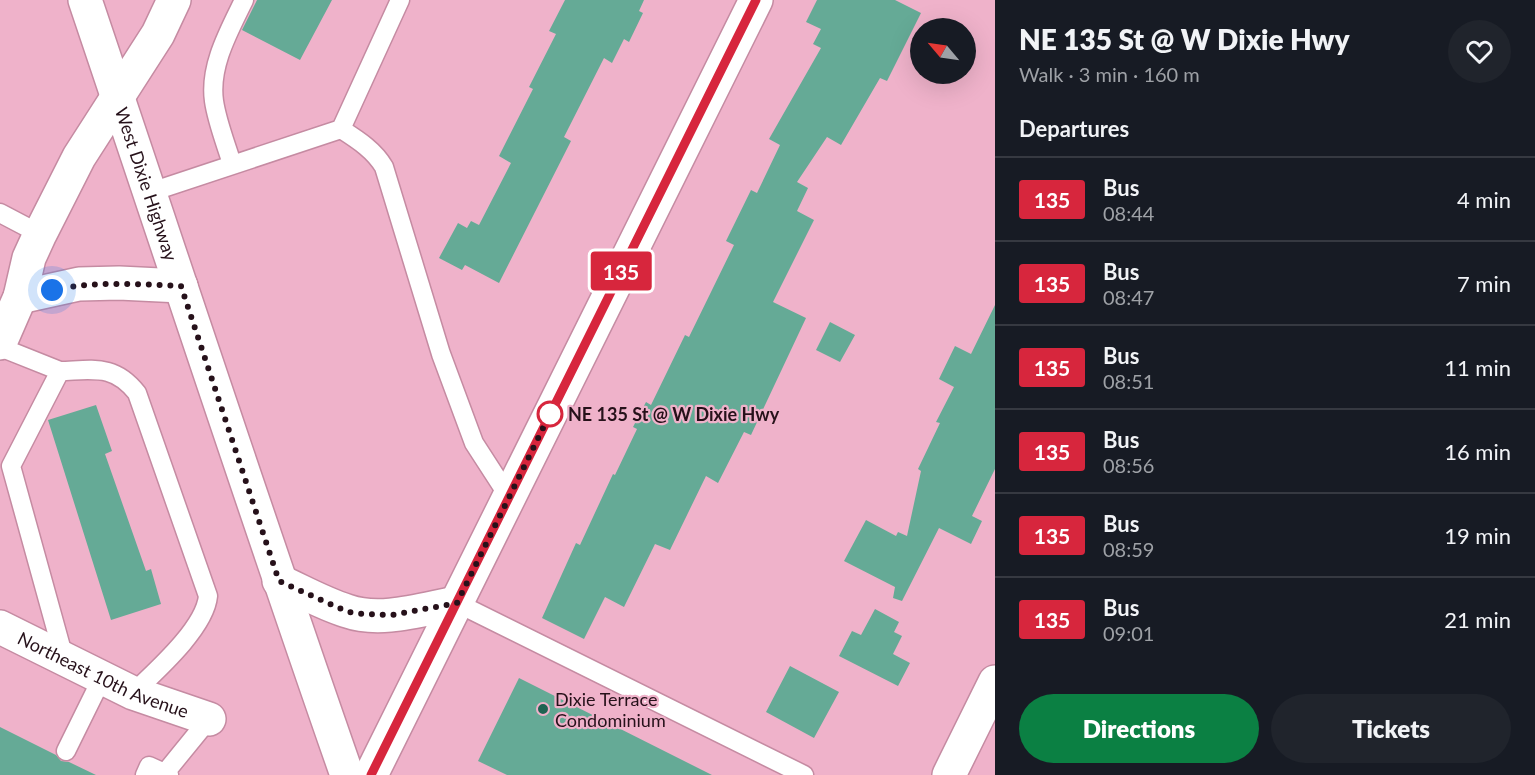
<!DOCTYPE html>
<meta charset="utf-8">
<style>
:root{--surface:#171b24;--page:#20242c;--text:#f1f3f6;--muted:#9ea1a6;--line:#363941;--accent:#0b8043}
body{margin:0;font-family:Lato,sans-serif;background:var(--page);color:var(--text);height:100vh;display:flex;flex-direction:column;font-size:22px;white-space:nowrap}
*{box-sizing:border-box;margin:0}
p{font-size:20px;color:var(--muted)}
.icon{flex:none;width:33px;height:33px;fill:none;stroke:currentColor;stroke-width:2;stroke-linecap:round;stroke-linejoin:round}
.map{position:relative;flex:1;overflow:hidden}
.details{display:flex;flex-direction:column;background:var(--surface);width:540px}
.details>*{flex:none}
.badge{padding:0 12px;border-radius:4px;font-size:21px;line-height:39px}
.needle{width:39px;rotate:299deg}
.controls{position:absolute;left:910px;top:18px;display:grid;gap:12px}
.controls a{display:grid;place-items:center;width:66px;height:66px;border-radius:50%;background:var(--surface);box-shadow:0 6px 24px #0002;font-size:30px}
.you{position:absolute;width:30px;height:30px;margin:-15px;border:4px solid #fff;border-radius:50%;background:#1a73e8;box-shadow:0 0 0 9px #1a73e833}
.map>.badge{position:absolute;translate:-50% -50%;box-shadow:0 0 0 3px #fff}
h2{padding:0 24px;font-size:22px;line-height:54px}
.round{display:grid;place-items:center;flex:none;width:63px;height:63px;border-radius:32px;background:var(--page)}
.head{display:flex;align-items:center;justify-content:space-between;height:102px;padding:0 24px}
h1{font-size:28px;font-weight:800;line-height:45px}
.primary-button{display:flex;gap:12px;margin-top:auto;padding:12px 24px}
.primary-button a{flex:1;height:69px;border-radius:36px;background:var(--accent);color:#fff;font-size:24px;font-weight:800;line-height:69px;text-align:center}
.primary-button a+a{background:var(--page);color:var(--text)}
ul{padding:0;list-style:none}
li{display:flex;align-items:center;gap:18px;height:84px;padding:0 24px;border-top:2px solid var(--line)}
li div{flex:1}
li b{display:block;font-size:22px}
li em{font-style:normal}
li .badge{min-width:66px;font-weight:700;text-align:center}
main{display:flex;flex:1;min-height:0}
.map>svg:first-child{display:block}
.building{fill:#65aa96}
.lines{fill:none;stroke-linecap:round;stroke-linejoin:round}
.lane-casing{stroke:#c58ba2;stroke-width:21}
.street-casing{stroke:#c58ba2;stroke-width:36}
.secondary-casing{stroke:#c58ba2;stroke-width:36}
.lane{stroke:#fff;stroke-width:18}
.street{stroke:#fff;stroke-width:33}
.secondary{stroke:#fff;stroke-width:33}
.line-casing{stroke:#fff;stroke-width:14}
.line{stroke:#d7263d;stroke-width:9}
.walk{stroke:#26111a;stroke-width:6;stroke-dasharray:0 10.8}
.stop-dot{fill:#fff;stroke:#d7263d;stroke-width:3}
.poi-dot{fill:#206352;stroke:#efb2ca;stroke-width:2}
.labels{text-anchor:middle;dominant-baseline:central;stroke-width:4.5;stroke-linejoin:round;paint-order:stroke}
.street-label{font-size:18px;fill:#26111a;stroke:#efb2ca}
.stop-label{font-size:18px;font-weight:bold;fill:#26111a;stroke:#efb2ca;text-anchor:start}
.poi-label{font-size:18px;fill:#26111a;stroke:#efb2ca;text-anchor:start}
</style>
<main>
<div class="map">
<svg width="995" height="775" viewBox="0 0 995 775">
<rect width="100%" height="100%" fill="#efb2ca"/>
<!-- building -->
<path class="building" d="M 257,0 L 332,0 L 300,60 L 242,30 Z
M 565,0 L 644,0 L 639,11 L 643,13 L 629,42 L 624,39 L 612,63 L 604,58 L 564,137 L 571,141 L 499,283 L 465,265 L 462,270 L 439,258 L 458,223 L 467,228 L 471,221 L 479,225 L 511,163 L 499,156 L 533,89 L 529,87 L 556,34 L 549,31 Z
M 817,0 L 895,0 L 921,13 L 887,81 L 880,78 L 841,145 L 827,137 L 797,182 L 808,188 L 797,211 L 814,220 L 773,302 L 806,318 L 751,435 L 744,432 L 718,483 L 706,476 L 670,550 L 655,544 L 624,607 L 605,597 L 584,639 L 542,618 L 576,543 L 580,545 L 613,474 L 615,475 L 637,429 L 633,427 L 646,402 L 651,405 L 685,335 L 689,337 L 734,245 L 726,241 L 751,190 L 757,193 L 780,145 L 769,139 L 821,48 L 813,44 L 821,29 L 806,22 Z
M 995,305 L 995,469 L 972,516 L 982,521 L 971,544 L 939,528 L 902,601 L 893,598 L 895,587 L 844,561 L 866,520 L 896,536 L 898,532 L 907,536 L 921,471 L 918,469 L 940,423 L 936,422 L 954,387 L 939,379 L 955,346 L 971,354 Z
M 830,322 L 855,335 L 840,362 L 816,350 Z
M 96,405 L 112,451 L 105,454 L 146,571 L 151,569 L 161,604 L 111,620 L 48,420 Z
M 875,609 L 899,622 L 894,632 L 902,636 L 893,654 L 910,663 L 898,686 L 839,656 L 852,631 L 861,635 Z
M 790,666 L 839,692 L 814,738 L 766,712 Z
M 519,678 L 712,775 L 507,775 L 478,761 Z
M 0,727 L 56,755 L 61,761 L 69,762 L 96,775 L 0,775 Z"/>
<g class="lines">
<!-- lane casing -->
<g class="lane-casing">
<path id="lane" d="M 341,129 C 358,140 374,150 384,167 L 441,354 L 474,443 L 509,497
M 232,164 C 226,144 217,122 214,101 C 209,66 229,31 244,0
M 151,192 L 341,129 L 400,0
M 0,213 L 40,234
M 0,347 L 60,371 L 11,466 L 64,658
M 60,371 C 94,370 114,364 137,393 L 208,596 C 205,628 156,671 133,693
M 457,603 L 804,775
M 66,751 L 102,678
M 165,773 L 209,719
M 145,775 L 149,766 L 169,775"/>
</g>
<!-- street casing -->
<g class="street-casing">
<g id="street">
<path d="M 0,343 L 20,297 L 29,258 L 40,234 L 79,157 L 158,34 L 174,0"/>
<path id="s1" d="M 0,627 L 133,693 L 209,719"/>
<path d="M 949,775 L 995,682"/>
</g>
</g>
<!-- secondary casing -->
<g class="secondary-casing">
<g id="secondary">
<path id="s2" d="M 85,0 C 172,258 257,518 347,775"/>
<path d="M 20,297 L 79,284 L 119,283 L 181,286"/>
<path d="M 279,581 C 301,591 324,604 347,611 C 381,623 423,609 457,603"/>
<path d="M 371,775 L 756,0"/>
</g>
</g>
<!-- lane -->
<use href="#lane" class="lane"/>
<!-- street -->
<use href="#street" class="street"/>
<!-- secondary -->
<use href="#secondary" class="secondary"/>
</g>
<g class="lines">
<!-- line casing -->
<g class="line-casing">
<path id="line" d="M 371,775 L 756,0"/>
</g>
<!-- line -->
<use href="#line" class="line"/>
<!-- walk -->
<path class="walk" d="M 52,290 C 95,281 138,284 181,286 L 279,581 L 348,612 L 363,614 L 392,615 L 457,603 L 550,414"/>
</g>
<!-- markers -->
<circle class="stop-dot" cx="550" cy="414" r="12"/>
<circle class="poi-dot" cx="543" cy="709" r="6"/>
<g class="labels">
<!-- street labels -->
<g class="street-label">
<text stroke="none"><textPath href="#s2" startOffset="194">West Dixie Highway</textPath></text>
<text stroke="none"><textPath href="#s1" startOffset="114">Northeast 10th Avenue</textPath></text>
</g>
<!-- stop labels -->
<g class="stop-label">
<text x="568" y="414">NE 135 St @ W Dixie Hwy</text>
</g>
<!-- poi labels -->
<g class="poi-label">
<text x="555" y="699">Dixie Terrace<tspan x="555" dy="21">Condominium</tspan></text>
</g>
</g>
</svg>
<div class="controls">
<a><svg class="needle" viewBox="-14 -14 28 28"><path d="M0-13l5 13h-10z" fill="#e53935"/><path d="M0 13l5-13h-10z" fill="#9ea1a6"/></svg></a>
</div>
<div class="you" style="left:52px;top:290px"></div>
<b class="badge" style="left:621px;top:271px;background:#d7263d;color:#fff">135</b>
</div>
<section class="details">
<div class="head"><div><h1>NE 135 St @ W Dixie Hwy</h1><p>Walk · 3 min · 160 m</p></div><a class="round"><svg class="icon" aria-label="heart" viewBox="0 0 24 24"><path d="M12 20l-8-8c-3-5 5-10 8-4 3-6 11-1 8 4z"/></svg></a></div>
<h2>Departures</h2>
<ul>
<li><span class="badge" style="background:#d7263d;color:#fff">135</span><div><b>Bus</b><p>08:44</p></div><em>4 min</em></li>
<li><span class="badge" style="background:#d7263d;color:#fff">135</span><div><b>Bus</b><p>08:47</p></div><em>7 min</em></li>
<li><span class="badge" style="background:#d7263d;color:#fff">135</span><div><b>Bus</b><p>08:51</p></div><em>11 min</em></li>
<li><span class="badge" style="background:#d7263d;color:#fff">135</span><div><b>Bus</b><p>08:56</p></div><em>16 min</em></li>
<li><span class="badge" style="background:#d7263d;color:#fff">135</span><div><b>Bus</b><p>08:59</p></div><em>19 min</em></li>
<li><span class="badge" style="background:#d7263d;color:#fff">135</span><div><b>Bus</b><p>09:01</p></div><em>21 min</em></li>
</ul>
<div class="primary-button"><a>Directions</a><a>Tickets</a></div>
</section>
</main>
